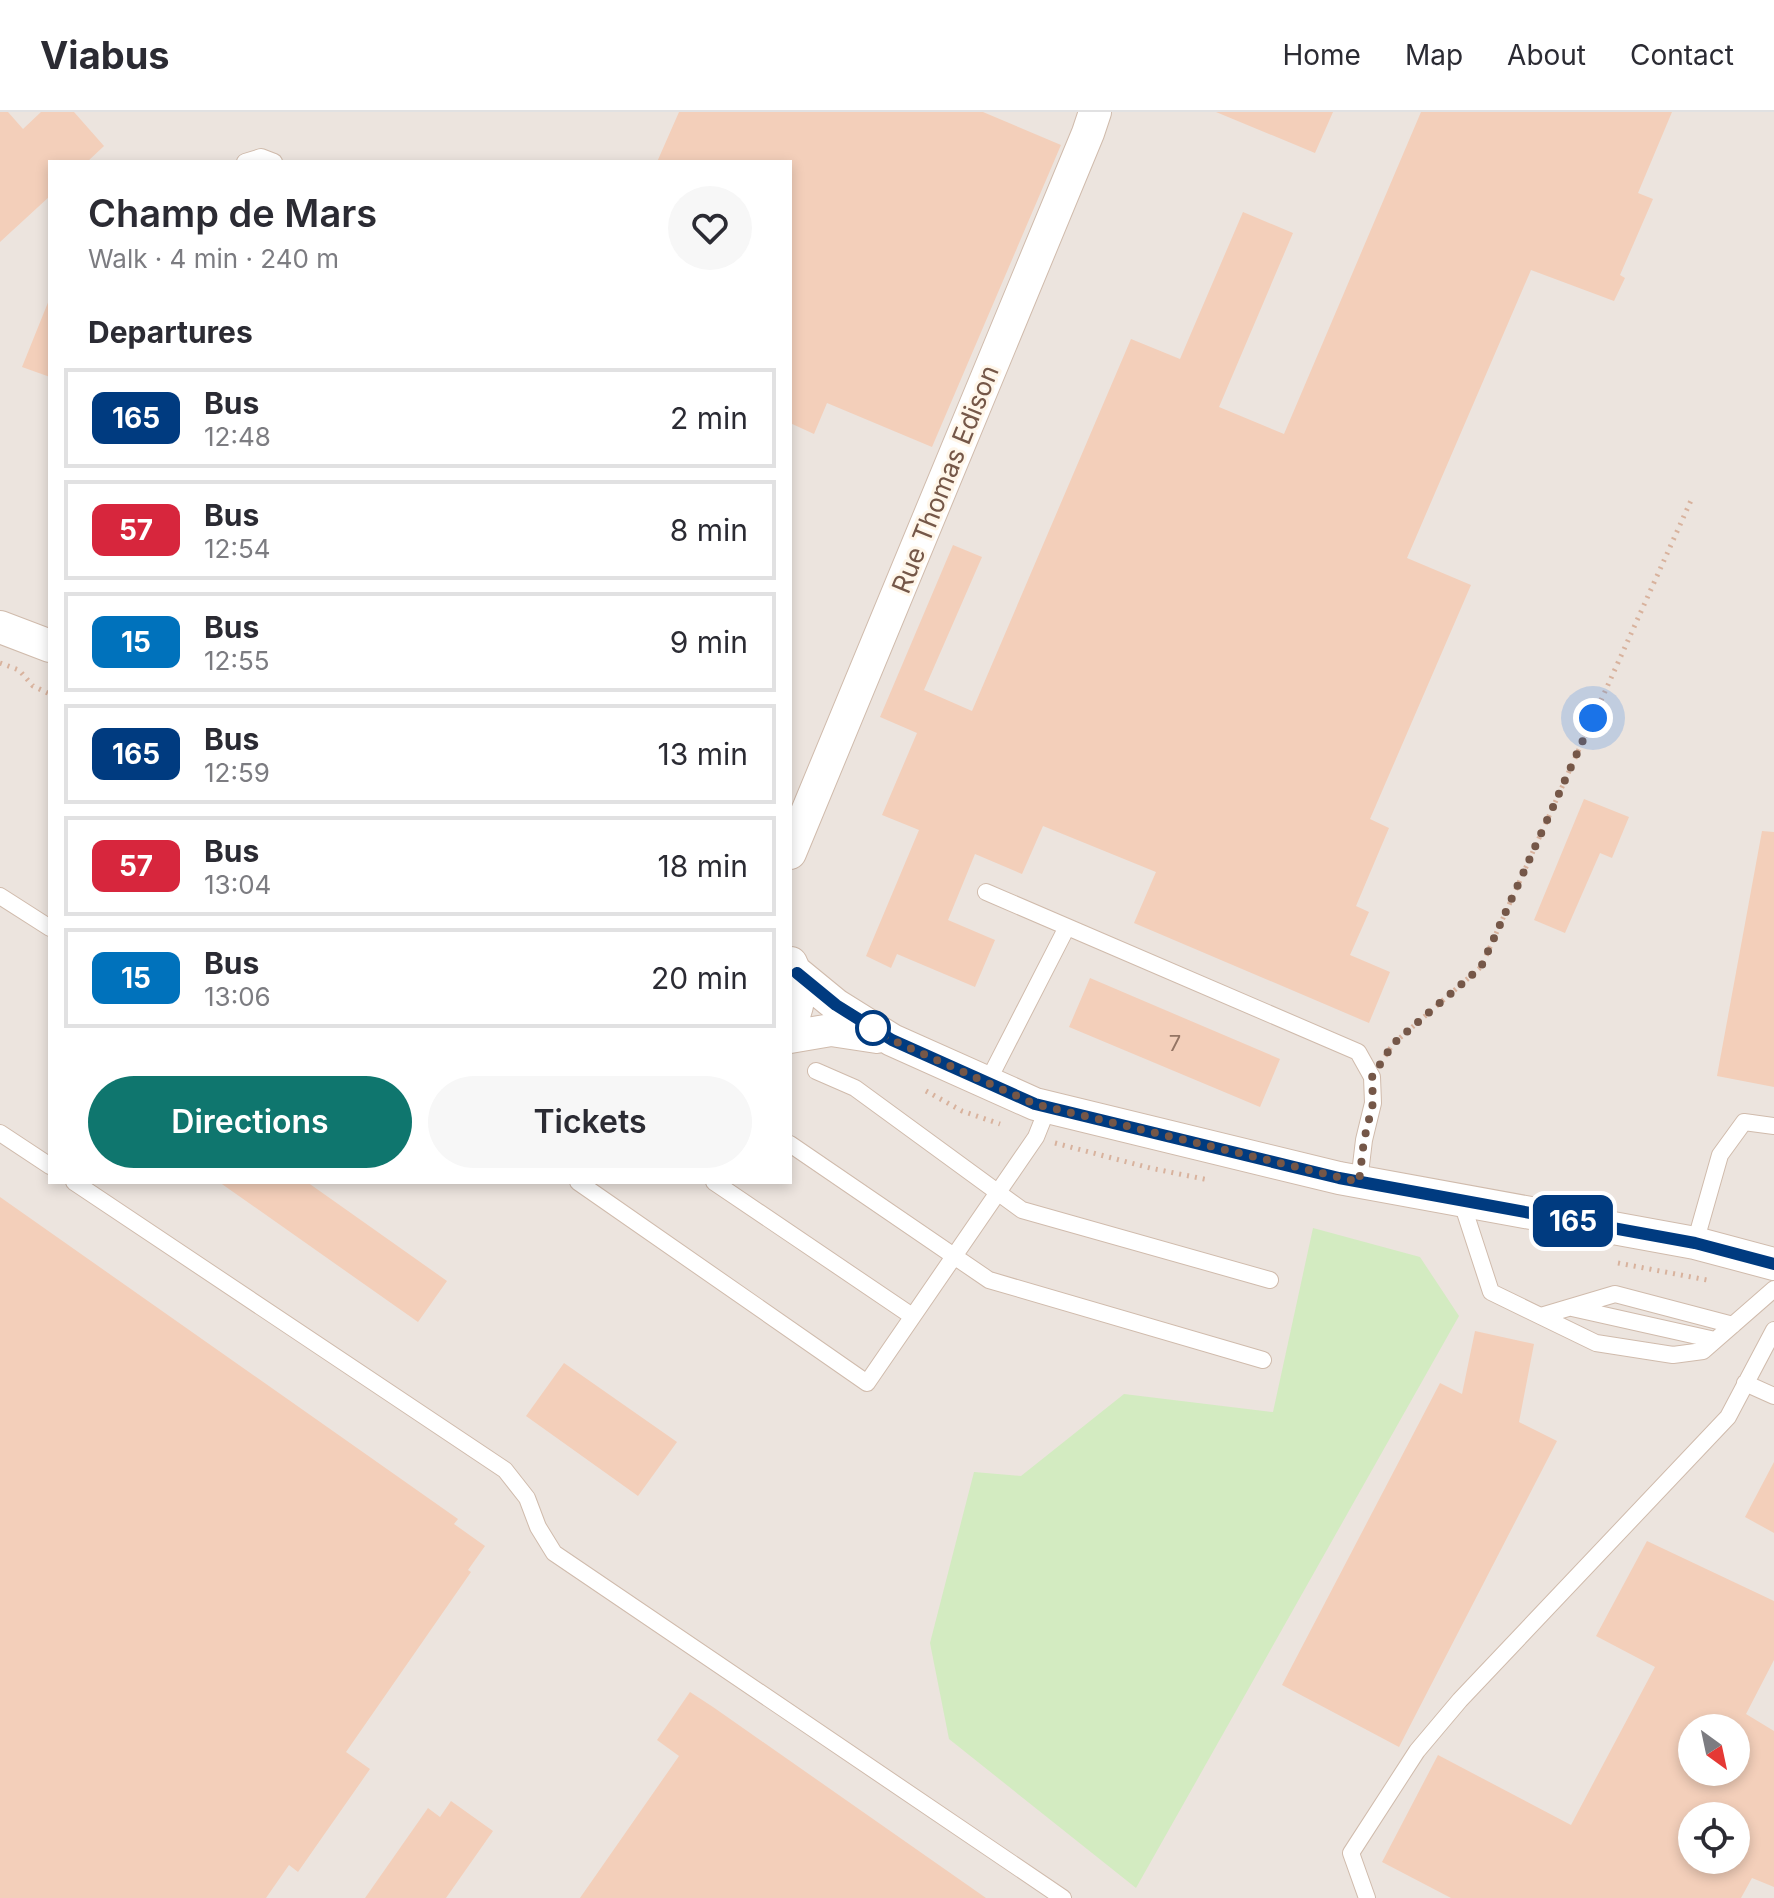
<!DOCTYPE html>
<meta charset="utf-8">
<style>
:root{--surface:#fff;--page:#f7f7f7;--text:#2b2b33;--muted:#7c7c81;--line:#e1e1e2;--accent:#0f766e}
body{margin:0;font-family:Inter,sans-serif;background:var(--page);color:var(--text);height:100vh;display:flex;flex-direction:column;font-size:30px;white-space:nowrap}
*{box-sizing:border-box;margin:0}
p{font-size:26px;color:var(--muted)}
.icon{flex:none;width:44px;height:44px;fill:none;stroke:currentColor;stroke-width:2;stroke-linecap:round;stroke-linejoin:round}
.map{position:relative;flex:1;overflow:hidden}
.details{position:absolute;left:48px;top:48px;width:744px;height:1024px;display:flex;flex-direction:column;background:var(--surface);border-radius:0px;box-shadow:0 4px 12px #0003}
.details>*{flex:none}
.badge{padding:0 16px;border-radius:12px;font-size:28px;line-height:52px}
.needle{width:52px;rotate:147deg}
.buttons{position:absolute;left:1678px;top:1602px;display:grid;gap:16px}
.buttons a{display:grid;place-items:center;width:72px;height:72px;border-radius:50%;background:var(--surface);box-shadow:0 4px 12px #0003;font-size:40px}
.you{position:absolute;width:40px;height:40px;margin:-20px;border:6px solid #fff;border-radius:50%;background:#1a73e8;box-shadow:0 0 0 12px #1a73e833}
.map>.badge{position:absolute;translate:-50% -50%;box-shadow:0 0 0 4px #fff}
h2{padding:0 40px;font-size:30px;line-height:72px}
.round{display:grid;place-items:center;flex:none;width:84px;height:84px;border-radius:42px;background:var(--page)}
.overview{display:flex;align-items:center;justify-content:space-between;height:136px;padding:0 40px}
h1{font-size:38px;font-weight:600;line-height:60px}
.action{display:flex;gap:16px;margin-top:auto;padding:16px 40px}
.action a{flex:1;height:92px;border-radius:48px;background:var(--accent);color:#fff;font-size:32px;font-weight:600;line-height:92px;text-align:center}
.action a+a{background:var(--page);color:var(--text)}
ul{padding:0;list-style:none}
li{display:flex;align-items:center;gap:24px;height:100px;margin:0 16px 12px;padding:0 24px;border:4px solid var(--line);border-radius:0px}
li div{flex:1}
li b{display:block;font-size:30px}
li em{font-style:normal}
li .badge{min-width:88px;font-weight:700;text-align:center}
header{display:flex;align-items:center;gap:48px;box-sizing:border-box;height:112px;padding:0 40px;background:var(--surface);border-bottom:2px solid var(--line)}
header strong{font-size:38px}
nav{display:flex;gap:44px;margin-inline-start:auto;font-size:28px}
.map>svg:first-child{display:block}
.industrial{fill:#ece4de;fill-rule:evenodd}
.green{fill:#d3ebc1}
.building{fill:#f3cfba;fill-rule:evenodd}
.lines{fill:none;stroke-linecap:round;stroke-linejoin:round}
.lane-casing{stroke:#d0bbac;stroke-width:18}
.street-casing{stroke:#d0bbac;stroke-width:34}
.path{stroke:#d8b29d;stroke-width:5;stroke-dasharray:2 6;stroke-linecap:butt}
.lane{stroke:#fff;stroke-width:16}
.street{stroke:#fff;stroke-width:32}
.line-casing{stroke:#fff;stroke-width:18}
.line{stroke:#003b80;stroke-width:12}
.walk{stroke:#755748;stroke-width:8;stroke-dasharray:0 14.4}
.stop-dot{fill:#fff;stroke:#003b80;stroke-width:4}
.labels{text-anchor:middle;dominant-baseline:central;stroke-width:6;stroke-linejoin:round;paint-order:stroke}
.number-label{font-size:22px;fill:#947564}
.street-label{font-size:26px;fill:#755748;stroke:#fff6e9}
</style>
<header>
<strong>Viabus</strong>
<nav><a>Home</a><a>Map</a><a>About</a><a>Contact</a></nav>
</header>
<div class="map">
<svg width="1774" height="1786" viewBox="0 0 1774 1786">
<rect width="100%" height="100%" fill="#fdf2e3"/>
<!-- industrial -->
<path class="industrial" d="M 0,0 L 1774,0 L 1774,1786 L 0,1786 ZM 50,50 L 790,50 L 790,1070 L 50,1070 ZM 1692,1616 L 1736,1616 L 1736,1660 L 1692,1660 ZM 1692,1704 L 1736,1704 L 1736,1748 L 1692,1748 Z"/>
<!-- green -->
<path class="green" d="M 1313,1116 L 1420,1145 L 1459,1204 L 1136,1776 L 949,1627 L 930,1531 L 974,1360 L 1021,1364 L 1124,1282 L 1273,1300 Z"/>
<!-- building -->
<path class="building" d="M 0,0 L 8,0 L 23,17 L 41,0 L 74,0 L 104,34 L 87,50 L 50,50 L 50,84 L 0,130 Z
M 679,0 L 983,0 L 1061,33 L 932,335 L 827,291 L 814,322 L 790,311 L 790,50 L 657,50 Z
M 1216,0 L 1333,0 L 1315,41 Z
M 1421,0 L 1672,0 L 1638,81 L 1653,87 L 1620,163 L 1625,166 L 1614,189 L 1531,158 L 1407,446 L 1471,473 L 1370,707 L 1389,716 L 1356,794 L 1369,800 L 1350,843 L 1390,860 L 1369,911 L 1134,811 L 1156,760 L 1043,714 L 1022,762 L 975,742 L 948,808 L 995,828 L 975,875 L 897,842 L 891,856 L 866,844 L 919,718 L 882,703 L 917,621 L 880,605 L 953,433 L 982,445 L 924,578 L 972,599 L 1131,227 L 1180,247 L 1243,100 L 1293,121 L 1219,295 L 1284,322 Z
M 49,188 L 50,188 L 50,265 L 22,255 Z
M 1584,687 L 1629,705 L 1612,746 L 1600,741 L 1565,821 L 1534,808 Z
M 1762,719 L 1774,720 L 1774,975 L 1717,964 Z
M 1090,866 L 1280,947 L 1260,995 L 1069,915 Z
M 219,1070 L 307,1070 L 447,1169 L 418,1210 Z
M 0,1085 L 458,1407 L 454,1412 L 485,1434 L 468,1458 L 471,1460 L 346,1640 L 370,1657 L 298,1760 L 289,1753 L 266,1786 L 0,1786 Z
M 1475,1219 L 1534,1232 L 1519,1310 L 1557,1329 L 1399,1635 L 1282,1573 L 1440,1271 L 1462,1282 Z
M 564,1251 L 677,1330 L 638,1384 L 526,1304 Z
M 1774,1350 L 1774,1421 L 1745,1405 Z
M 1647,1429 L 1774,1489 L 1774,1548 L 1746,1602 L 1774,1619 L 1774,1775 L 1752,1766 L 1741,1786 L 1451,1786 L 1382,1750 L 1438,1643 L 1571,1713 L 1655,1555 L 1596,1524 ZM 1692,1616 L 1736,1616 L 1736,1660 L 1692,1660 ZM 1692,1704 L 1736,1704 L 1736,1748 L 1692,1748 Z
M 690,1580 L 713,1595 L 986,1786 L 580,1786 L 679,1644 L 657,1628 Z
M 451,1689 L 493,1719 L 446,1786 L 365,1786 L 428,1696 L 440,1705 Z"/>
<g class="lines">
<!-- lane casing -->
<g class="lane-casing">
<path id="lane" d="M 245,50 L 261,45 L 274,50
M 986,780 L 1358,940 L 1372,965 L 1373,991 L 1364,1028 L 1359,1070
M 0,784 L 50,816
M 816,959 L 855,976 L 1022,1098 L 1270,1168
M 987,971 L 1067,815
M 0,1021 L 50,1054
M 790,1032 L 989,1168 L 1263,1248
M 74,1070 L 505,1358 L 527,1386 L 538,1415 L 554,1441 L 1063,1786
M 578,1070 L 867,1271 L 1036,1025 L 1048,995
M 714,1070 L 912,1204
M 1461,1088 L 1491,1180 L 1596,1231 L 1673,1243 L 1703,1239 L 1774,1177
M 1695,1131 L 1720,1043 L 1744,1010 L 1774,1014
M 1572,1196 L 1715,1228
M 1541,1204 L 1615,1182 L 1733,1213
M 1745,1271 L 1774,1284
M 1367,1786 L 1351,1741 L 1417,1639 L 1460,1588 L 1728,1305 L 1774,1218"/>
</g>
<!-- street casing -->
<g class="street-casing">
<path id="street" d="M 0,515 L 50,534
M 790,741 L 1088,21 L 1095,0
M 797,861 L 836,893 L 892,928 L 1035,992 L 1339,1066 L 1695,1131 L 1774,1152
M 790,912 C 801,891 802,872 791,851
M 790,925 L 831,918 L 877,925"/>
</g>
<!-- path -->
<path class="path" d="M 0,551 L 19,558 L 33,574 L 50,582
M 1385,944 L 1393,932 L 1481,855 L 1693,384
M 926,979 L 962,999 L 1000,1012
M 1055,1031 L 1150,1056 L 1209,1068
M 1618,1151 L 1707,1168"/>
<!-- lane -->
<use href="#lane" class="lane"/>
<!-- street -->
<use href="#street" class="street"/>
</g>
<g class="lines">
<!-- line casing -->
<g class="line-casing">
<path id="line" d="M 797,861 L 836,893 L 892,928 L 1035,992 L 1339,1066 L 1695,1131 L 1774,1152"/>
</g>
<!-- line -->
<use href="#line" class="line"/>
<!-- walk -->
<path class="walk" d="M 873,916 L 892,928 L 1035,992 L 1359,1070 L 1364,1028 L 1373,991 L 1372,965 L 1393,932 L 1481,855 L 1593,606"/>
</g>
<!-- markers -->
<circle class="stop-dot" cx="873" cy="916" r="16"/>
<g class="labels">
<!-- number labels -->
<g class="number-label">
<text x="1175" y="931">7</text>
</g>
<!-- street labels -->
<g class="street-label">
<text transform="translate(945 367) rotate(-68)">Rue Thomas Edison</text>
</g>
</g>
</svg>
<div class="buttons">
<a><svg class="needle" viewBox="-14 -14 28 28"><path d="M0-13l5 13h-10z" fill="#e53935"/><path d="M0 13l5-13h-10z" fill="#7c7c81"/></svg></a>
<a><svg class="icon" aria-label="locate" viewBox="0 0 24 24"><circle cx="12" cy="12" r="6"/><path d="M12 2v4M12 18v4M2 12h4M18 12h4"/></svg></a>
</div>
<div class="you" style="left:1593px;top:606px"></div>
<b class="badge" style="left:1573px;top:1109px;background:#003b80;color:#fff">165</b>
<section class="details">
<div class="overview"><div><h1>Champ de Mars</h1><p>Walk · 4 min · 240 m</p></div><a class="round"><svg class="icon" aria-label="heart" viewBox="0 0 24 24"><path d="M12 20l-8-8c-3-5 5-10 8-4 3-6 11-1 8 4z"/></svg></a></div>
<h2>Departures</h2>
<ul>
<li><span class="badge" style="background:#003b80;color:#fff">165</span><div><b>Bus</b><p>12:48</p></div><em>2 min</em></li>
<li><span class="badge" style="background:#d7263d;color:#fff">57</span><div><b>Bus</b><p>12:54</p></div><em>8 min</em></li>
<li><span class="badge" style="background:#0072bc;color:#fff">15</span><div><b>Bus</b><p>12:55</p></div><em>9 min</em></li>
<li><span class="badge" style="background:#003b80;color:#fff">165</span><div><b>Bus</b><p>12:59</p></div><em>13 min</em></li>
<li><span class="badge" style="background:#d7263d;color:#fff">57</span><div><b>Bus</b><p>13:04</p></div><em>18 min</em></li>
<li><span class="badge" style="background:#0072bc;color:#fff">15</span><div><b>Bus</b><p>13:06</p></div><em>20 min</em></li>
</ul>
<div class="action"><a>Directions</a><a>Tickets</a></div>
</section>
</div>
